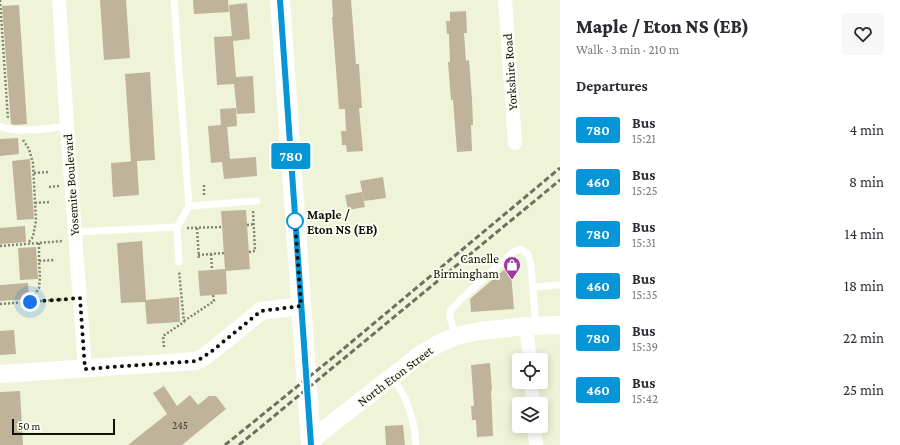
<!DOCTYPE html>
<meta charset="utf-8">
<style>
:root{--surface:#fff;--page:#f7f7f7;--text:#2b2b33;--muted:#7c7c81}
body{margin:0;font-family:"Crimson Pro",serif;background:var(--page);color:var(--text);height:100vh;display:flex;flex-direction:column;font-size:15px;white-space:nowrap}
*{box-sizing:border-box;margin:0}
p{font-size:13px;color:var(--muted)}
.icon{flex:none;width:22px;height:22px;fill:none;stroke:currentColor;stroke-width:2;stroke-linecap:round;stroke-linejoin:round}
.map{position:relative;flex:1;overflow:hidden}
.panel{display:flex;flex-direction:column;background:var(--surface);width:340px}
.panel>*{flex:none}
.badge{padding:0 8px;border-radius:3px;font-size:14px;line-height:26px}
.controls{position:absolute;left:512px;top:353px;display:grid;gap:8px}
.controls a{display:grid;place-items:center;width:36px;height:36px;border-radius:4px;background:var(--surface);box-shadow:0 2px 10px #0003;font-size:20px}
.scale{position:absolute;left:12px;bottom:10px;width:103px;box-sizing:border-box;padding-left:4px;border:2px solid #101209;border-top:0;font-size:11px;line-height:14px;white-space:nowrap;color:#101209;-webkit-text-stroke:3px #fdfff4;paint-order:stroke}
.you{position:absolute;width:20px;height:20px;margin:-10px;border:3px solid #fff;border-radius:50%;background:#1a73e8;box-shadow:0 0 0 6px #1a73e833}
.map>.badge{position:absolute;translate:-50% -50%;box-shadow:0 0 0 2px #fff}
h2{padding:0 16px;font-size:15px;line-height:36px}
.round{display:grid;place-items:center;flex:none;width:42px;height:42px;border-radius:4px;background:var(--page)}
.headline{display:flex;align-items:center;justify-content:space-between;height:68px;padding:0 16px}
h1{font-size:19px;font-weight:800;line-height:30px}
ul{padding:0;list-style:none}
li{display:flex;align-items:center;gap:12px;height:52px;padding:0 16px}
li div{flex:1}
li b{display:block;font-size:15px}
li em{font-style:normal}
li .badge{min-width:44px;font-weight:700;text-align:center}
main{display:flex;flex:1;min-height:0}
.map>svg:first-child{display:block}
.building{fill:#bfb39a}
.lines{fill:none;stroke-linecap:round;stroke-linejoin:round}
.path{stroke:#808471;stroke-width:2.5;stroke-dasharray:2 2;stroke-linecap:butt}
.service{stroke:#fff;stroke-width:7}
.minor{stroke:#fff;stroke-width:14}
.tertiary{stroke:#fff;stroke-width:18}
.secondary{stroke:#fff;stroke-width:20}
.rail{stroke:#6d7160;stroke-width:3;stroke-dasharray:6 3;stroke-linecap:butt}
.line-casing{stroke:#fff;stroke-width:9}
.line{stroke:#0696d7;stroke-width:6}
.walk{stroke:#101209;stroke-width:4;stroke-dasharray:0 7.2}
.stop-dot{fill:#fff;stroke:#0696d7;stroke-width:2}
.labels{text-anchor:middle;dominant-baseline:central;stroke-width:3.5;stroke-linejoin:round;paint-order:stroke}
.number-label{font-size:11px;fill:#3c3a2d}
.street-label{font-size:13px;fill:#101209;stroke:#fdfff4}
.stop-label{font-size:13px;font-weight:bold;fill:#101209;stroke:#fdfff4;text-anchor:start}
.poi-label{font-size:13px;fill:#101209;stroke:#fdfff4;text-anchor:end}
</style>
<main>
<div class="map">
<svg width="560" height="445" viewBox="0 0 560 445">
<rect width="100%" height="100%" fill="#eff4d8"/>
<!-- building -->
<path class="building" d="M 100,0 L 126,0 L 130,58 L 104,60 Z
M 193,0 L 228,0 L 229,12 L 194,14 Z
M 332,0 L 351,0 L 356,64 L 359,64 L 362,108 L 359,108 L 363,151 L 347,152 L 346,145 L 342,145 L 341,131 L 346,131 L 345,109 L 339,109 L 332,17 L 333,17 Z
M 247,3 L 250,39 L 233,41 L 236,77 L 253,76 L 255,113 L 237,114 L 234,84 L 217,85 L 214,37 L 232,36 L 229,5 Z
M 19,5 L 27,124 L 15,125 L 11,124 L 2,6 Z
M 466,11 L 467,33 L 464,33 L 466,61 L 469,60 L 472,99 L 473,125 L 471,125 L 472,151 L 457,152 L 453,100 L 451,100 L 448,62 L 450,62 L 449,34 L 447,34 L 446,21 L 450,21 L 450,12 Z
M 150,72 L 155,160 L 137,161 L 139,195 L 113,197 L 111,163 L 137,161 L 131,162 L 125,74 Z
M 236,108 L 237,126 L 227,127 L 230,159 L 256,157 L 257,176 L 224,179 L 222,162 L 211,163 L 208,126 L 221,125 L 220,109 Z
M 18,138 L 19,154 L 0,156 L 0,139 Z
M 30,159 L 34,219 L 17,220 L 12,161 Z
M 383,177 L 386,198 L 364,201 L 360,181 Z
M 362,192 L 365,207 L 348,210 L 345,195 Z
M 246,210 L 250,269 L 226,271 L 227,294 L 200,296 L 198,271 L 225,269 L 221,211 Z
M 25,226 L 26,242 L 0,244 L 0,228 Z
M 142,241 L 146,300 L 179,297 L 180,322 L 147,324 L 145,302 L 121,303 L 117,243 Z
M 36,247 L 38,279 L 20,280 L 18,248 Z
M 506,268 L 511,273 L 514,309 L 471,312 L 470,299 Z
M 28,283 L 29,299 L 0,301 L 0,285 Z
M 14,330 L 16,354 L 0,355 L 0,331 Z
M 490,363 L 492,390 L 491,390 L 493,436 L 477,437 L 476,420 L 472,420 L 471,406 L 474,406 L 471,365 Z
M 164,386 L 177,406 L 190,395 L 198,405 L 209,396 L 216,396 L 226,409 L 182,445 L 128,445 L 167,414 L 153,393 Z
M 20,391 L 23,445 L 0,445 L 0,392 Z
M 403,425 L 405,445 L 386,445 L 385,426 Z"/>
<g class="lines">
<!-- path -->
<path class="path" d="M 0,0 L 8,119
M 23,140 L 29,149 L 33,163 L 35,203 L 36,220 L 33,237 L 28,243
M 34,173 L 48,172
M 204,185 L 204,196
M 49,187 L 59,186
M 35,203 L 50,202
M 247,225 L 254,224
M 187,228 L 222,227
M 197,228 L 199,259
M 39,243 L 39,261
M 0,246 L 63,241
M 249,252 L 255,251 L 253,211
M 211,254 L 212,270
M 198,255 L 224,253
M 30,302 L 39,288 L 40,278 L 39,261 L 55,260
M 0,304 L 68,299
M 184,321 L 214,301 L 213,295
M 164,347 L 163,336 L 184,322 L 179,271"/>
<!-- service -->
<path class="service" d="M 174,0 L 189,206 L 257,201
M 0,126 C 15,134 50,128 67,126
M 177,227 L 179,262
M 75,232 L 177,227 L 189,206
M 533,287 L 560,285
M 456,336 L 450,318 L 450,311 L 460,300 L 513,252 L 521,249 L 528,254 L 531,266 L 536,326
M 392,377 C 407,397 415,421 416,445"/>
<!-- minor -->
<path class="minor" d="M 59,0 L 67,126 L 85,369
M 505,0 L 515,143
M 526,326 L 530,360
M 531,382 L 533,404
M 534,426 L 536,445"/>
<!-- tertiary -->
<path class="tertiary" d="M 0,374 L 196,361 L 202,358 L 212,351 L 261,311 L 301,306
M 311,440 L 421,354 L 440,343 L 456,336 L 480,331 L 526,326 L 560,325"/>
<!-- secondary -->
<path class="secondary" d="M 280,0 L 311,445"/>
<!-- rail -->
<path class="rail" d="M 225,445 L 336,355 L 560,168
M 239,445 L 560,180"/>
</g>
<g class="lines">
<!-- line casing -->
<g class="line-casing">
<path id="line" d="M 280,0 L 311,445"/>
</g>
<!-- line -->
<use href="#line" class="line"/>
<!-- walk -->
<path class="walk" d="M 30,302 L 80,298 L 85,369 L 196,361 L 202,358 L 212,351 L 261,311 L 301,306 L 295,221"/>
</g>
<!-- icons -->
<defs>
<g id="shop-pin" transform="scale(0.9)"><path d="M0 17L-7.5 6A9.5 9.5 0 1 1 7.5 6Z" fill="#9d399f" stroke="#fdfff4"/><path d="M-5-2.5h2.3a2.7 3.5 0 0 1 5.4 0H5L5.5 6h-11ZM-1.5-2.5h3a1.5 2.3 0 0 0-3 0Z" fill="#fff"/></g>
</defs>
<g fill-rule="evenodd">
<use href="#shop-pin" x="512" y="265"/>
</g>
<!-- markers -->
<circle class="stop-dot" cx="295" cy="221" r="8"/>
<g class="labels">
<!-- number labels -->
<g class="number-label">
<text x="180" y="425">245</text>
</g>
<!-- street labels -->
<g class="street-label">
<text transform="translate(510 72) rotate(-94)">Yorkshire Road</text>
<text transform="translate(71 185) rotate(-94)">Yosemite Boulevard</text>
<text transform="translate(395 376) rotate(-37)">North Eton Street</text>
</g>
<!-- stop labels -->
<g class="stop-label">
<text x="307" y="214">Maple /<tspan x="307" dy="15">Eton NS (EB)</tspan></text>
</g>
<!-- poi labels -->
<g class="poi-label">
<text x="499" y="258">Canelle<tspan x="499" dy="15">Birmingham</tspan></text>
</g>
</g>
</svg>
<div class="controls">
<a><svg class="icon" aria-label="locate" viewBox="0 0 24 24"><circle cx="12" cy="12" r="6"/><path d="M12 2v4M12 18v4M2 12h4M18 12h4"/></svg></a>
<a><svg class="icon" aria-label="layers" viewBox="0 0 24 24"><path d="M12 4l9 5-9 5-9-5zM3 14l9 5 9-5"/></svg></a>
</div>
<div class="scale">50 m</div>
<div class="you" style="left:30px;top:302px"></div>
<b class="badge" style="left:291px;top:156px;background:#0696d7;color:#fff">780</b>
</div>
<section class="panel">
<div class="headline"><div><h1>Maple / Eton NS (EB)</h1><p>Walk · 3 min · 210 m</p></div><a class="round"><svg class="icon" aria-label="heart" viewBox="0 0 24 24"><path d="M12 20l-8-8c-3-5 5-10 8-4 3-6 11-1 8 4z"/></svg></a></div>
<h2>Departures</h2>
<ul>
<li><span class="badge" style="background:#0696d7;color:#fff">780</span><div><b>Bus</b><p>15:21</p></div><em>4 min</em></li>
<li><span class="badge" style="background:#0696d7;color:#fff">460</span><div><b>Bus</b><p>15:25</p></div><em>8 min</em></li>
<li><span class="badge" style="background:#0696d7;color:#fff">780</span><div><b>Bus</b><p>15:31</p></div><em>14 min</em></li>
<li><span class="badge" style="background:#0696d7;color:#fff">460</span><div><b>Bus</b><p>15:35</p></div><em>18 min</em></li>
<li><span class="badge" style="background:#0696d7;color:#fff">780</span><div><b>Bus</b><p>15:39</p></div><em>22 min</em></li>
<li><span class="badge" style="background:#0696d7;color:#fff">460</span><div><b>Bus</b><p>15:42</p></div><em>25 min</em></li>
</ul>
</section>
</main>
